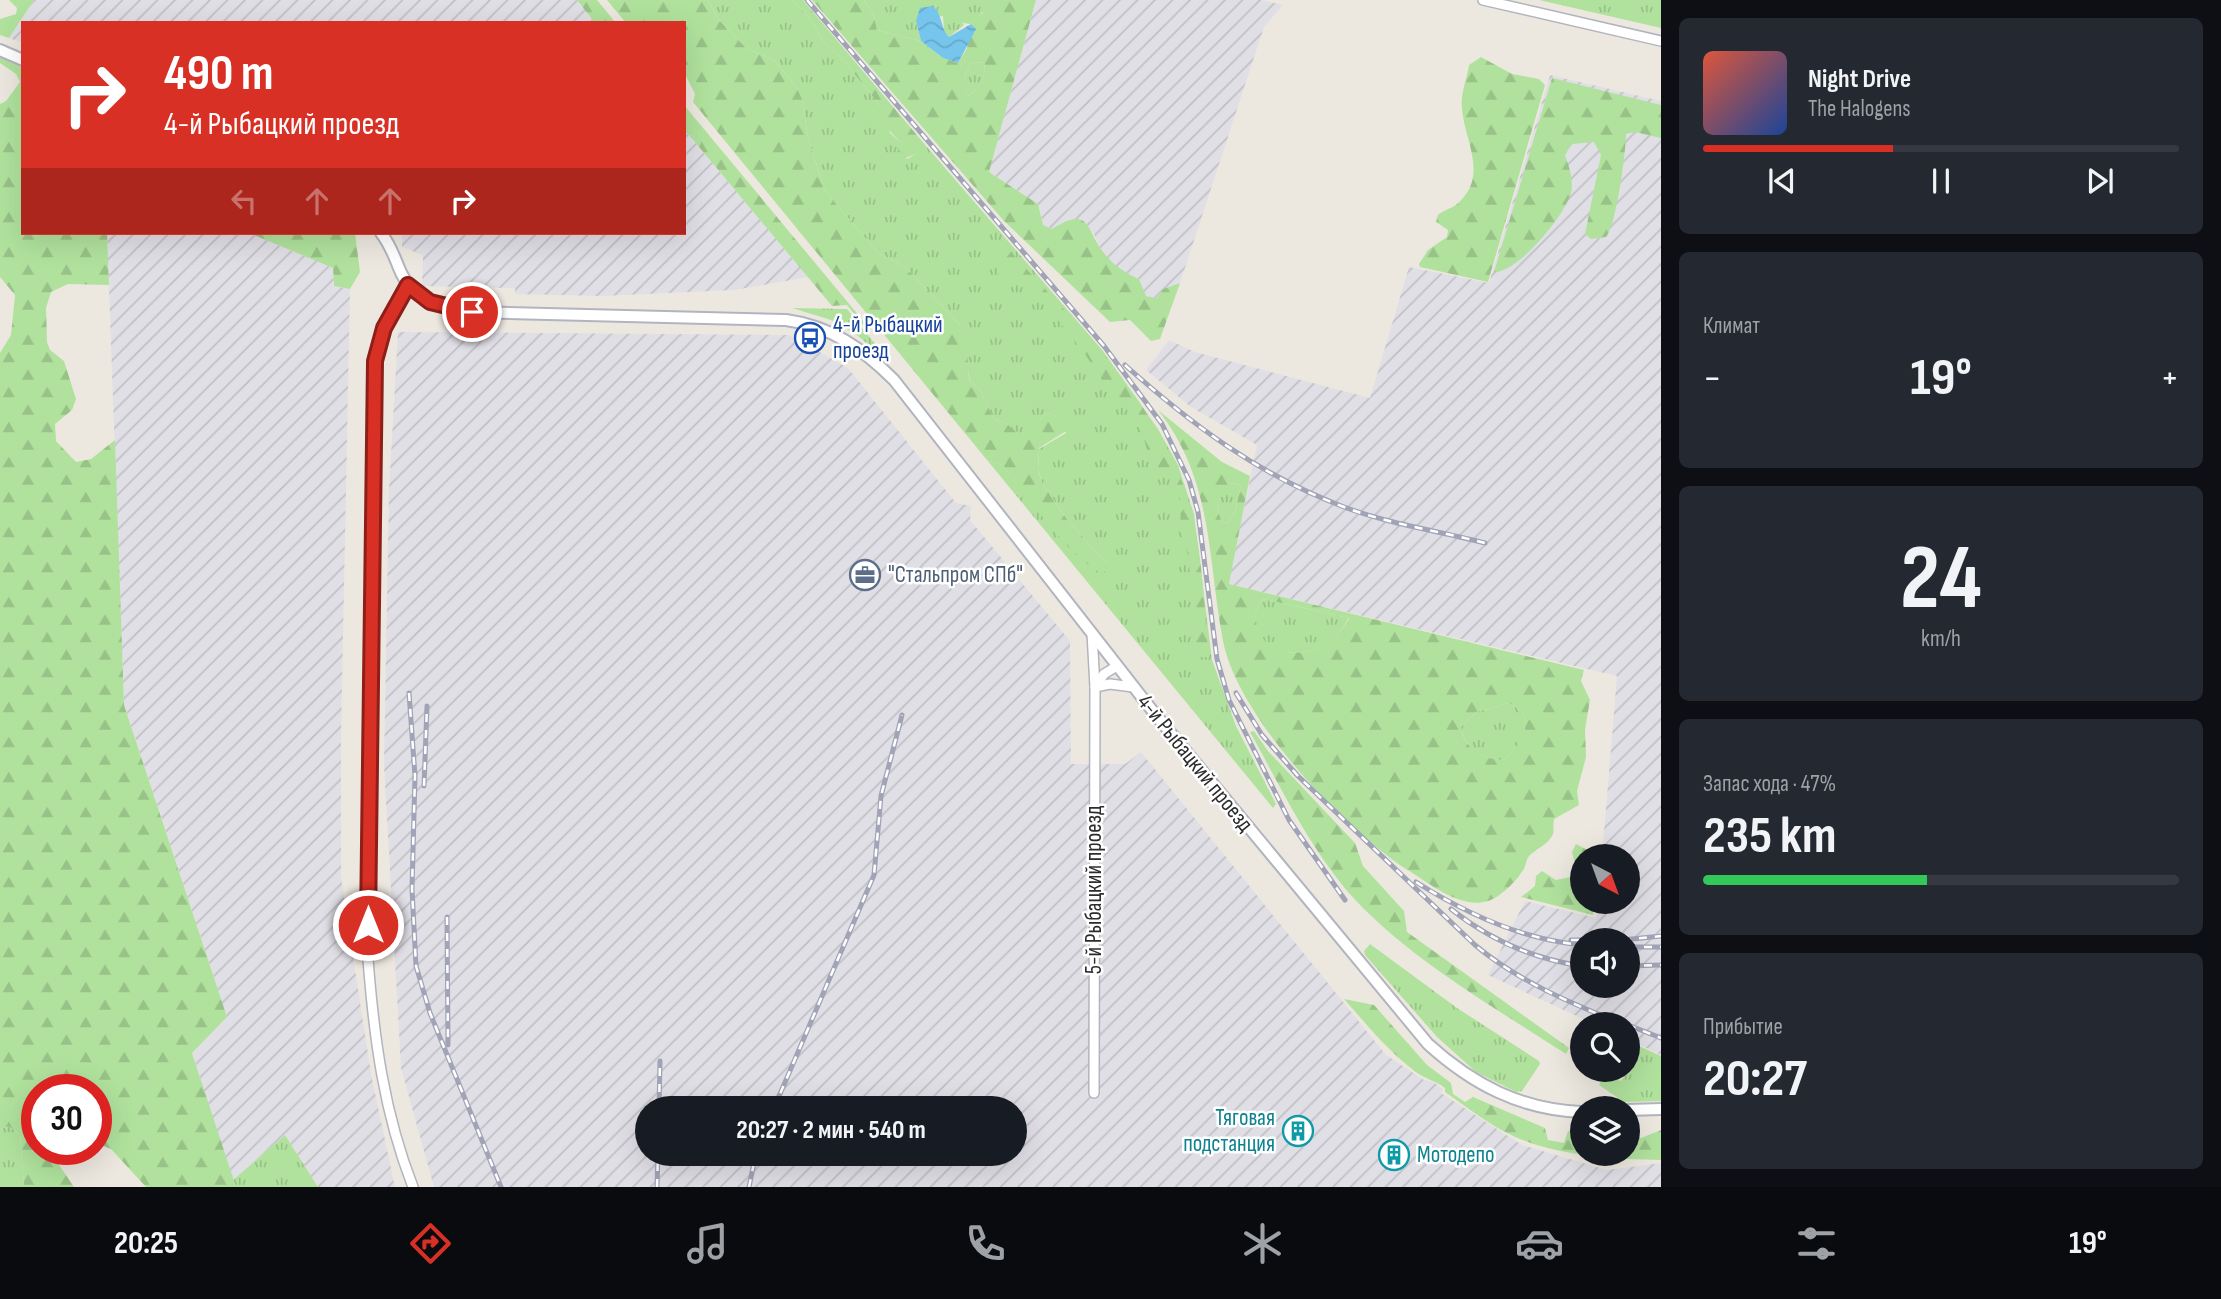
<!DOCTYPE html>
<html lang="ru">
<meta charset="utf-8">
<style>
body{margin:0;font-family:"Sofia Sans Condensed",sans-serif;background:#242831;color:#f1f3f6;height:100vh;display:flex;flex-direction:column;font-size:26px;white-space:nowrap}
*{box-sizing:border-box;margin:0}
p{font-size:23px;color:#9ea1a6}
.icon{flex:none;width:38px;height:38px;fill:none;stroke:currentColor;stroke-width:2;stroke-linecap:round;stroke-linejoin:round}
.map{position:relative;flex:1;overflow:hidden}
.details{display:flex;flex-direction:column;gap:18px;padding:18px;background:#0d0f14;width:560px}
.details>*{flex:none}
.banner{position:absolute;left:21px;top:21px;width:665px;height:214px;border-radius:0px;box-shadow:0 7px 28px #0002;background:#d93025;color:#fff;overflow:hidden}
.needle{width:46px;rotate:139deg}
.fabs{position:absolute;left:1570px;top:844px;display:grid;gap:14px}
.fabs a{display:grid;place-items:center;width:70px;height:70px;border-radius:50%;background:#171b24;box-shadow:0 7px 28px #0002;font-size:35px}
.speed{position:absolute;left:21px;top:1074px;display:flex;gap:14px;font-size:35px;font-weight:700;text-align:center}
.speed>*{display:grid;place-content:center;width:91px;height:91px;border-radius:50%;background:#171b24;box-shadow:0 7px 28px #0002;line-height:1}
.speed .limit{border:10px solid #d22;background:#fff;color:#111}
.pin{position:absolute;display:grid;place-items:center;width:60px;height:60px;color:#fff;margin:-30px;border:4px solid #fff;border-radius:50%;box-shadow:0 2px 7px #0007}
.me{position:absolute;width:77px;margin:-38px;rotate:0deg;stroke-linejoin:round;filter:drop-shadow(0 0 5px #0008)}
.turn{display:flex;align-items:center;gap:24px;height:147px;padding:0 28px;font-size:32px}
.turn .icon{width:91px;height:91px;stroke-width:2.5}
.turn b{display:block;font-size:49px;line-height:60px}
.lanes{display:flex;align-items:center;height:66px;padding:0 28px;background:#0003;justify-content:center;gap:35px;direction:ltr}
.lanes .off{opacity:.35}
.big{font-size:52px;font-weight:700;line-height:1.1}
.details .widget{flex:1;display:flex;flex-direction:column;justify-content:center;gap:10px;min-width:0;padding:0 24px;border-radius:10px;background:#242831}
.details .dial{align-items:center;gap:0}
.dial b{font-size:91px;line-height:1}
.song{display:flex;align-items:center;gap:21px}
.cover{width:84px;height:84px;border-radius:10px;background:linear-gradient(135deg,hsl(10 70% 55%),hsl(220 70% 35%))}
.played{height:7px;border-radius:4px;background:linear-gradient(90deg,#d93025 40%,#363941 40%)}
.keys{display:flex;justify-content:space-around;direction:ltr}
.heat{display:flex;justify-content:space-between;align-items:center;font-size:38px;direction:ltr}
.charge{height:10px;border-radius:5px;background:linear-gradient(90deg,#34c759 47%,#363941 0)}
.trip{position:absolute;left:635px;top:1096px;width:392px;height:70px;border-radius:35px;background:#171b24;box-shadow:0 7px 28px #0002;font-weight:700;line-height:70px;text-align:center}
.dock{display:flex;height:112px;justify-content:space-around;align-items:center;background:#090b0e;color:#9ea1a6}
.dock .icon{width:49px;height:49px}
.dock .active{color:#d93025}
.dock b{font-size:32px;color:#f1f3f6}
main{display:flex;flex:1;min-height:0}
.map>svg:first-child{display:block}
.industrial{fill:url(#industrial-furrows);fill-rule:evenodd}
.grass{fill:url(#grass-tufts)}
.forest{fill:url(#forest-firs);fill-rule:evenodd}
.water{fill:url(#water-waves)}
.lines{fill:none;stroke-linecap:round;stroke-linejoin:round}
.minor-casing{stroke:#b2b4bf;stroke-width:12}
.tertiary-casing{stroke:#b2b4bf;stroke-width:14}
.minor{stroke:#fff;stroke-width:9}
.tertiary{stroke:#fff;stroke-width:10}
.rail-casing{stroke:#a1a3b6;stroke-width:5}
.rail{stroke:#fff;stroke-width:2.5;stroke-dasharray:8;stroke-linecap:butt}
.route-casing{stroke:#8d1f18;stroke-width:18}
.route{stroke:#d93025;stroke-width:12}
.labels{text-anchor:middle;dominant-baseline:central;stroke-width:5;stroke-linejoin:round;paint-order:stroke}
.transit-label{font-size:23px;fill:#164399;stroke:#fff;text-anchor:start}
.service-label{font-size:23px;fill:#4e5e75;stroke:#fff;text-anchor:start}
.street-label{font-size:23px;fill:#2c2c2c;stroke:#fff}
.culture-label{font-size:23px;fill:#0d838f;stroke:#fff;text-anchor:end}
</style>
<main>
<div class="map">
<svg width="1661" height="1187" viewBox="0 0 1661 1187">
<defs>
<pattern id="industrial-furrows" width="10" height="10" patternUnits="userSpaceOnUse" patternTransform="scale(1.75)"><rect width="10" height="10" fill="#e1dfe6"/><path d="M-1 1l2-2M0 10L10 0M9 11l2-2" fill="none" stroke="#c1c0c5"/></pattern>
<pattern id="grass-tufts" width="24" height="20" patternUnits="userSpaceOnUse" patternTransform="scale(1.75)"><rect width="24" height="20" fill="#b0e29d"/><path d="M3 7l-1-3M5 7V3M7 7l1-3M15 17l-1-3M17 17v-4M19 17l1-3" fill="none" stroke="#98c287"/></pattern>
<pattern id="forest-firs" width="22" height="20" patternUnits="userSpaceOnUse" patternTransform="scale(1.75)"><rect width="22" height="20" fill="#b0e29d"/><path d="M5 1l3.5 6h-7zM16 11l3.5 6h-7z" fill="#98c287"/></pattern>
<pattern id="water-waves" width="16" height="10" patternUnits="userSpaceOnUse" patternTransform="scale(1.75)"><rect width="16" height="10" fill="#75c5ec"/><path d="M0 5q4-4 8 0t8 0" fill="none" stroke="#65a9cb"/></pattern>
</defs>
<rect width="100%" height="100%" fill="#ede8df"/>
<!-- industrial -->
<g class="industrial">
<polygon points="34,0 577,0 595,23 23,23 23,43 9,38"/>
<polygon points="1036,0 1261,0 1283,5 1264,27 1180,283 1163,289 1157,298 1145,296 1139,279 1117,269 1101,250 1093,232 1062,223 1052,229 1043,225 1038,204 989,172"/>
<path d="M1550,75L1661,101V1055L1628,1039V1024H1594L1488,975L1525,901L1596,918L1598,901H1628V856H1602L1617,676L1228,584L1257,445L1191,407L1146,370L1169,340L1195,352L1370,398L1409,267L1489,283ZM1582,940H1628V985H1582Z"/>
<polygon points="684,129 808,277 735,290 603,296 515,294 515,288 422,286 423,255 402,247 402,233 684,233"/>
<polygon points="107,233 249,233 333,268 334,286 350,289 341,740 341,878 371,1074 395,1187 318,1187 285,1135 233,1180 192,1053 227,1017 124,704"/>
<path d="M398,332L789,335L848,368L956,503L971,506L970,520L1070,641L1071,764H1125L1141,752L1386,1055L1424,1080L1433,1082L1443,1089L1441,1093L1522,1145L1607,1170L1661,1163V1187H434L401,1068L384,764L389,491ZM648,1108H1015V1153H648Z"/>
</g>
<!-- grass -->
<g class="grass">
<polygon points="9,0 34,0 9,38 0,35 0,19 16,14 17,8"/>
<polygon points="708,0 793,0 815,25 820,38 845,62 880,106 890,133 900,142 907,159 927,147 1103,351 1158,429 1178,465 1194,514 1212,660 1236,726 1276,804 1273,808 987,460 1002,465 1073,549 1094,569 1107,564 1066,518 1042,483 1038,469 1039,449 1066,433 1055,416 1048,413 1042,416 1032,434 1018,433 1007,424 994,419 979,388 970,382 961,326 905,267 878,253 825,191 808,138 802,99 797,88 774,60 746,48 718,19"/>
<polygon points="864,0 979,0 985,10 975,19 962,23 964,25 949,37 944,32 943,16 916,21 921,41 877,30 874,16"/>
<polygon points="1539,0 1661,0 1661,28"/>
<path d="M971,62L984,63C987,76 979,88 969,96L964,92V79Z"/>
<polygon points="792,308 847,309 888,360 854,333 831,320"/>
<polygon points="1230,483 1241,485 1235,512 1227,524 1221,520 1217,506 1224,486"/>
<path d="M1263,599L1349,618C1342,628 1335,641 1324,647C1310,653 1283,656 1270,647C1256,636 1249,612 1263,599Z"/>
<path d="M1509,703C1540,718 1522,744 1504,760C1482,760 1465,750 1461,727L1476,712Z"/>
<polygon points="1370,944 1457,1008 1539,1061 1540,1064 1522,1091 1516,1092 1476,1072 1437,1037 1365,955 1364,951"/>
<polygon points="1628,1041 1661,1056 1661,1101 1624,1102 1599,1085 1605,1074 1621,1081 1628,1072"/>
<polygon points="9,1126 20,1135 24,1187 0,1187 0,1129"/>
<polygon points="285,1135 318,1187 236,1187 233,1180"/>
</g>
<!-- forest -->
<g class="forest">
<polygon points="577,0 597,0 616,23 595,23"/>
<path d="M607,0H708L718,19L746,48L774,60L797,88L802,99L808,138L825,191L878,253L905,267L961,326C970,340 966,365 970,382L979,388L994,419L1007,424L1018,433H1032L1042,416L1048,413L1068,421L1071,428L1039,448L1038,470L1042,483L1066,518L1107,564L1106,571L1100,573C1060,548 1032,500 1002,465L987,460L693,102L695,94L684,72V23H626Z"/>
<polygon points="793,0 803,0 927,147 926,150 895,162 900,142 885,126 880,106 845,62 820,38 815,25"/>
<path d="M812,0H864L874,16L877,30L921,41L943,58L958,63L967,48L971,24L962,23L983,13L979,0H1036L989,172L1038,204L1043,225L1052,229C1091,204 1086,231 1104,253C1114,266 1124,272 1139,279L1146,296L1157,298L1163,289L1180,283L1160,339L1151,341L1130,320L1110,322L1004,221ZM971,62L984,63C987,76 979,88 969,96L964,92V79Z"/>
<polygon points="0,57 23,68 23,233 107,233 109,285 68,284 51,292 46,308 47,342 50,350 64,361 76,399 72,410 55,424 56,441 76,462 91,459 115,440 124,705 227,1017 192,1053 236,1187 146,1187 111,1149 96,1143 96,1090 37,1090 37,1150 49,1150 74,1187 24,1187 20,1135 9,1126 0,1129 0,353 11,335 15,295 0,277 0,104 6,101 20,82 16,74 0,63"/>
<path d="M1481,57L1512,74L1539,79L1545,85L1488,282L1420,267L1419,264L1428,250L1447,237L1448,230L1436,222L1438,215C1443,210 1451,209 1457,204C1490,176 1464,141 1462,108C1460,95 1467,79 1469,65Z"/>
<path d="M1552,78L1661,105V138L1635,132L1626,134C1626,151 1616,228 1606,237L1591,239L1585,234L1601,155L1594,142L1572,144L1565,155C1569,167 1574,180 1571,193C1565,215 1518,273 1494,272Z"/>
<polygon points="684,105 865,323 863,325 847,305 832,306 684,129"/>
<polygon points="249,233 355,233 360,272 350,289 334,286 333,268"/>
<path d="M1011,252C1080,328 1166,410 1192,513C1203,559 1204,610 1209,657H1199L1190,627L1193,602L1188,555L1181,534L1180,499L1171,479L1150,460L1140,425L1104,383L1085,354L1023,276L1015,270L1006,276L999,275L997,268Z"/>
<path d="M1158,410L1222,462L1250,476L1229,584L1584,670L1581,681L1590,700L1585,729L1586,757L1577,791L1579,805L1554,819C1553,824 1554,830 1553,834C1549,844 1536,849 1529,856C1526,860 1526,866 1523,870C1517,881 1499,898 1488,901C1460,910 1428,882 1406,869C1342,827 1238,717 1223,641C1207,558 1214,481 1158,410ZM1230,483L1241,485L1235,512L1227,524L1221,520L1217,506L1224,487ZM1263,599L1349,618V619C1342,628 1334,642 1323,647C1310,653 1288,655 1275,649C1258,641 1248,612 1263,599ZM1509,703C1540,717 1521,745 1504,760C1483,760 1464,749 1461,727L1476,712Z"/>
<path d="M1254,731L1268,751L1355,843L1363,866L1404,911L1407,932L1569,1048L1566,1054C1497,1009 1421,966 1362,907C1314,858 1283,791 1250,732Z"/>
<polygon points="1576,844 1593,853 1593,856 1582,856 1582,901 1594,901 1593,915 1521,897 1535,886 1536,876 1542,871 1556,880 1570,877 1576,868 1572,852"/>
<path d="M1344,999L1374,1005L1427,1065L1451,1083L1453,1094L1465,1102L1473,1097L1545,1128L1548,1140L1564,1143L1568,1131L1582,1133V1153H1628V1137L1641,1138L1661,1130V1160C1609,1159 1550,1156 1503,1131C1483,1120 1464,1105 1445,1092V1088C1436,1081 1425,1079 1416,1072C1388,1051 1367,1025 1344,999Z"/>
</g>
<!-- water -->
<path class="water" d="M933,6C944,18 940,28 949,37L971,24L976,29L958,63L943,58L921,41L916,21L920,8Z"/>
<g class="lines">
<!-- minor casing -->
<g class="minor-casing">
<g id="minor">
<polyline points="1483,0 1661,41"/>
<path d="M408,285L384,328L375,361L372,462L368,959C374,1038 384,1113 413,1187"/>
<polyline points="1092,633 1095,687 1110,684 1133,687"/>
<polyline points="1094,1093 1095,687 1104,674 1117,666"/>
</g>
</g>
<!-- tertiary casing -->
<g class="tertiary-casing">
<g id="tertiary">
<polyline points="0,50 23,60"/>
<path d="M381,233C390,244 394,256 399,268C412,301 441,308 472,312L786,320C831,326 863,349 894,380L1155,714L1428,1044C1472,1084 1521,1110 1582,1112"/>
<polyline points="1628,1110 1661,1109"/>
</g>
</g>
<!-- minor -->
<use href="#minor" class="minor"/>
<!-- tertiary -->
<use href="#tertiary" class="tertiary"/>
<!-- rail casing -->
<g class="rail-casing">
<g id="rail">
<polyline points="807,0 1104,346 1162,424 1189,480 1198,512 1217,659 1229,700 1289,820 1345,900"/>
<path d="M1125,365C1192,425 1259,475 1344,507C1389,524 1439,531 1485,543"/>
<polyline points="409,693 415,776 412,889 416,966 430,1013 501,1187"/>
<path d="M1236,693L1262,735L1298,776L1475,945C1518,981 1570,1003 1623,1024"/>
<polyline points="424,786 427,706"/>
<path d="M1416,882C1465,913 1524,940 1582,945"/>
<path d="M1451,909C1490,940 1533,959 1582,966"/>
<polyline points="447,917 448,1045"/>
<polyline points="1571,940 1598,940"/>
<polyline points="1623,940 1661,936"/>
<polyline points="1628,947 1661,947"/>
<polyline points="1628,966 1661,965"/>
<polyline points="1628,1025 1661,1038"/>
<polyline points="659,1108 660,1061"/>
<polyline points="774,1108 874,875 881,796 902,715"/>
<polyline points="657,1187 658,1153"/>
<polyline points="749,1187 756,1153"/>
</g>
</g>
<!-- rail -->
<use href="#rail" class="rail"/>
</g>
<g class="lines">
<!-- route casing -->
<g class="route-casing">
<polyline id="route" points="368,925 375,361 384,328 408,285 430,302 472,312"/>
</g>
<!-- route -->
<use href="#route" class="route"/>
</g>
<!-- icons -->
<defs>
<g id="bus-ring" transform="scale(1.575)"><circle r="9.5" fill="#fff" stroke="#1a4fb4" stroke-width="1.5"/><path d="M-5-6H5V4H4V6H2V4H-2V6H-4V4H-5ZM-3.5-4V0h7V-4ZM-3.5 1.2v1.5H-2V1.2ZM2 1.2v1.5H3.5V1.2Z" fill="#1a4fb4"/></g>
<g id="office-ring" transform="scale(1.575)"><circle r="9.5" fill="#fff" stroke="#5c6f8a" stroke-width="1.5"/><path d="M-6-3h4V-5.5h4V-3h4V5H-6ZM-1-4.5V-3h2v-1.5ZM-6 0V1H6V0Z" fill="#5c6f8a"/></g>
<g id="building-ring" transform="scale(1.575)"><circle r="9.5" fill="#fff" stroke="#0f9aa8" stroke-width="1.5"/><path d="M-4-6H4V6H1V3H-1V6H-4ZM-2.5-4.3h1.7v1.8h-1.7ZM.8-4.3h1.7v1.8H.8ZM-2.5-1h1.7V.8h-1.7ZM.8-1h1.7V.8H.8Z" fill="#0f9aa8"/></g>
</defs>
<g fill-rule="evenodd">
<use href="#bus-ring" x="810" y="338"/>
<use href="#office-ring" x="865" y="575"/>
<use href="#building-ring" x="1298" y="1131"/>
<use href="#building-ring" x="1394" y="1155"/>
</g>
<g class="labels">
<!-- transit labels -->
<g class="transit-label">
<text x="833" y="325">4-й Рыбацкий<tspan x="833" dy="26">проезд</tspan></text>
</g>
<!-- service labels -->
<g class="service-label">
<text x="888" y="575">"Стальпром СПб"</text>
</g>
<!-- street labels -->
<g class="street-label">
<text transform="translate(1195 763) rotate(51)">4-й Рыбацкий проезд</text>
<text transform="translate(1094 890) rotate(-90)">5-й Рыбацкий проезд</text>
</g>
<!-- culture labels -->
<g class="culture-label">
<text x="1275" y="1118">Тяговая<tspan x="1275" dy="26">подстанция</tspan></text>
<text x="1417" y="1155" text-anchor="start">Мотодепо</text>
</g>
</g>
</svg>
<div class="fabs">
<a><svg class="needle" viewBox="-14 -14 28 28"><path d="M0-13l5 13h-10z" fill="#e53935"/><path d="M0 13l5-13h-10z" fill="#9ea1a6"/></svg></a>
<a><svg class="icon" aria-label="sound" viewBox="0 0 24 24"><path d="M4 9h4l5-4v14l-5-4H4zM17 9q2 3 0 6"/></svg></a>
<a><svg class="icon" aria-label="search" viewBox="0 0 24 24"><circle cx="10" cy="10" r="6"/><path d="M15 15l6 6"/></svg></a>
<a><svg class="icon" aria-label="layers" viewBox="0 0 24 24"><path d="M12 4l9 5-9 5-9-5zM3 14l9 5 9-5"/></svg></a>
</div>
<div class="speed"><div class="limit">30</div></div>
<div class="pin" style="left:472px;top:312px;background:#d93025"><svg class="icon" aria-label="arrive" viewBox="0 0 24 24"><path d="M6 21V4h12l-3 4 3 4H6"/></svg></div>
<svg class="me" style="left:368px;top:925px" viewBox="-20 -20 40 40"><circle r="17" fill="#d93025" stroke="#fff" stroke-width="3"/><path d="M0-11L8 9 0 5-8 9z" fill="#fff"/></svg>
<div class="trip">20:27 · 2 мин · 540 m</div>
<div class="banner">
<div class="turn"><svg class="icon" aria-label="right" viewBox="0 0 24 24"><path d="M7 20v-9h11M14 6l5 5-5 5"/></svg><div><b>490 m</b>4-й Рыбацкий проезд</div></div>
<div class="lanes"><svg class="icon off" aria-label="left" viewBox="0 0 24 24"><path d="M17 20v-9H6M10 6l-5 5 5 5"/></svg><svg class="icon off" aria-label="ahead" viewBox="0 0 24 24"><path d="M12 20V5M6 11l6-6 6 6"/></svg><svg class="icon off" aria-label="ahead" viewBox="0 0 24 24"><path d="M12 20V5M6 11l6-6 6 6"/></svg><svg class="icon" aria-label="right" viewBox="0 0 24 24"><path d="M7 20v-9h11M14 6l5 5-5 5"/></svg></div>
</div>
</div>
<section class="details">
<div class="widget">
<div class="song"><i class="cover"></i><div><b>Night Drive</b><p>The Halogens</p></div></div>
<div class="played"></div>
<div class="keys"><svg class="icon" aria-label="previous" viewBox="0 0 24 24"><path d="M18 5L8 12l10 7zM5 5v14"/></svg><svg class="icon" aria-label="pause" viewBox="0 0 24 24"><path d="M8 5v14M16 5v14"/></svg><svg class="icon" aria-label="next" viewBox="0 0 24 24"><path d="M6 5l10 7-10 7zM19 5v14"/></svg></div>
</div>
<div class="widget"><p>Климат</p>
<div class="heat"><a>−</a><b class="big">19°</b><a>+</a></div>
</div>
<div class="widget dial"><b>24</b><p>km/h</p></div>
<div class="widget"><p>Запас хода · 47%</p><b class="big">235 km</b><div class="charge"></div></div>
<div class="widget"><p>Прибытие</p><b class="big">20:27</b></div>
</section>
</main>
<nav class="dock">
<b>20:25</b>
<svg class="icon active" aria-label="directions" viewBox="0 0 24 24"><path d="M12 3l9 9-9 9-9-9zM9 14v-3h6M13 9l2 2-2 2"/></svg>
<svg class="icon" aria-label="music" viewBox="0 0 24 24"><path d="M9 18V5l10-2v13"/><circle cx="6" cy="18" r="3"/><circle cx="16" cy="16" r="3"/></svg>
<svg class="icon" aria-label="phone" viewBox="0 0 24 24"><path d="M5 4h4l2 5-3 2q2 4 5 5l2-3 5 2v4C11 20 4 13 5 4z"/></svg>
<svg class="icon" aria-label="climate" viewBox="0 0 24 24"><path d="M12 3v18M4 7l16 10M4 17L20 7"/></svg>
<svg class="icon" aria-label="car" viewBox="0 0 24 24"><path d="M5 17H2v-5l4-1 3-4h7l3 4 3 1v5h-3M9 17h6M6 11h13"/><circle cx="7" cy="17" r="2"/><circle cx="17" cy="17" r="2"/></svg>
<svg class="icon" aria-label="filters" viewBox="0 0 24 24"><path d="M4 7h16M4 17h16"/><circle cx="9" cy="7" r="2"/><circle cx="15" cy="17" r="2"/></svg>
<b>19°</b>
</nav>
